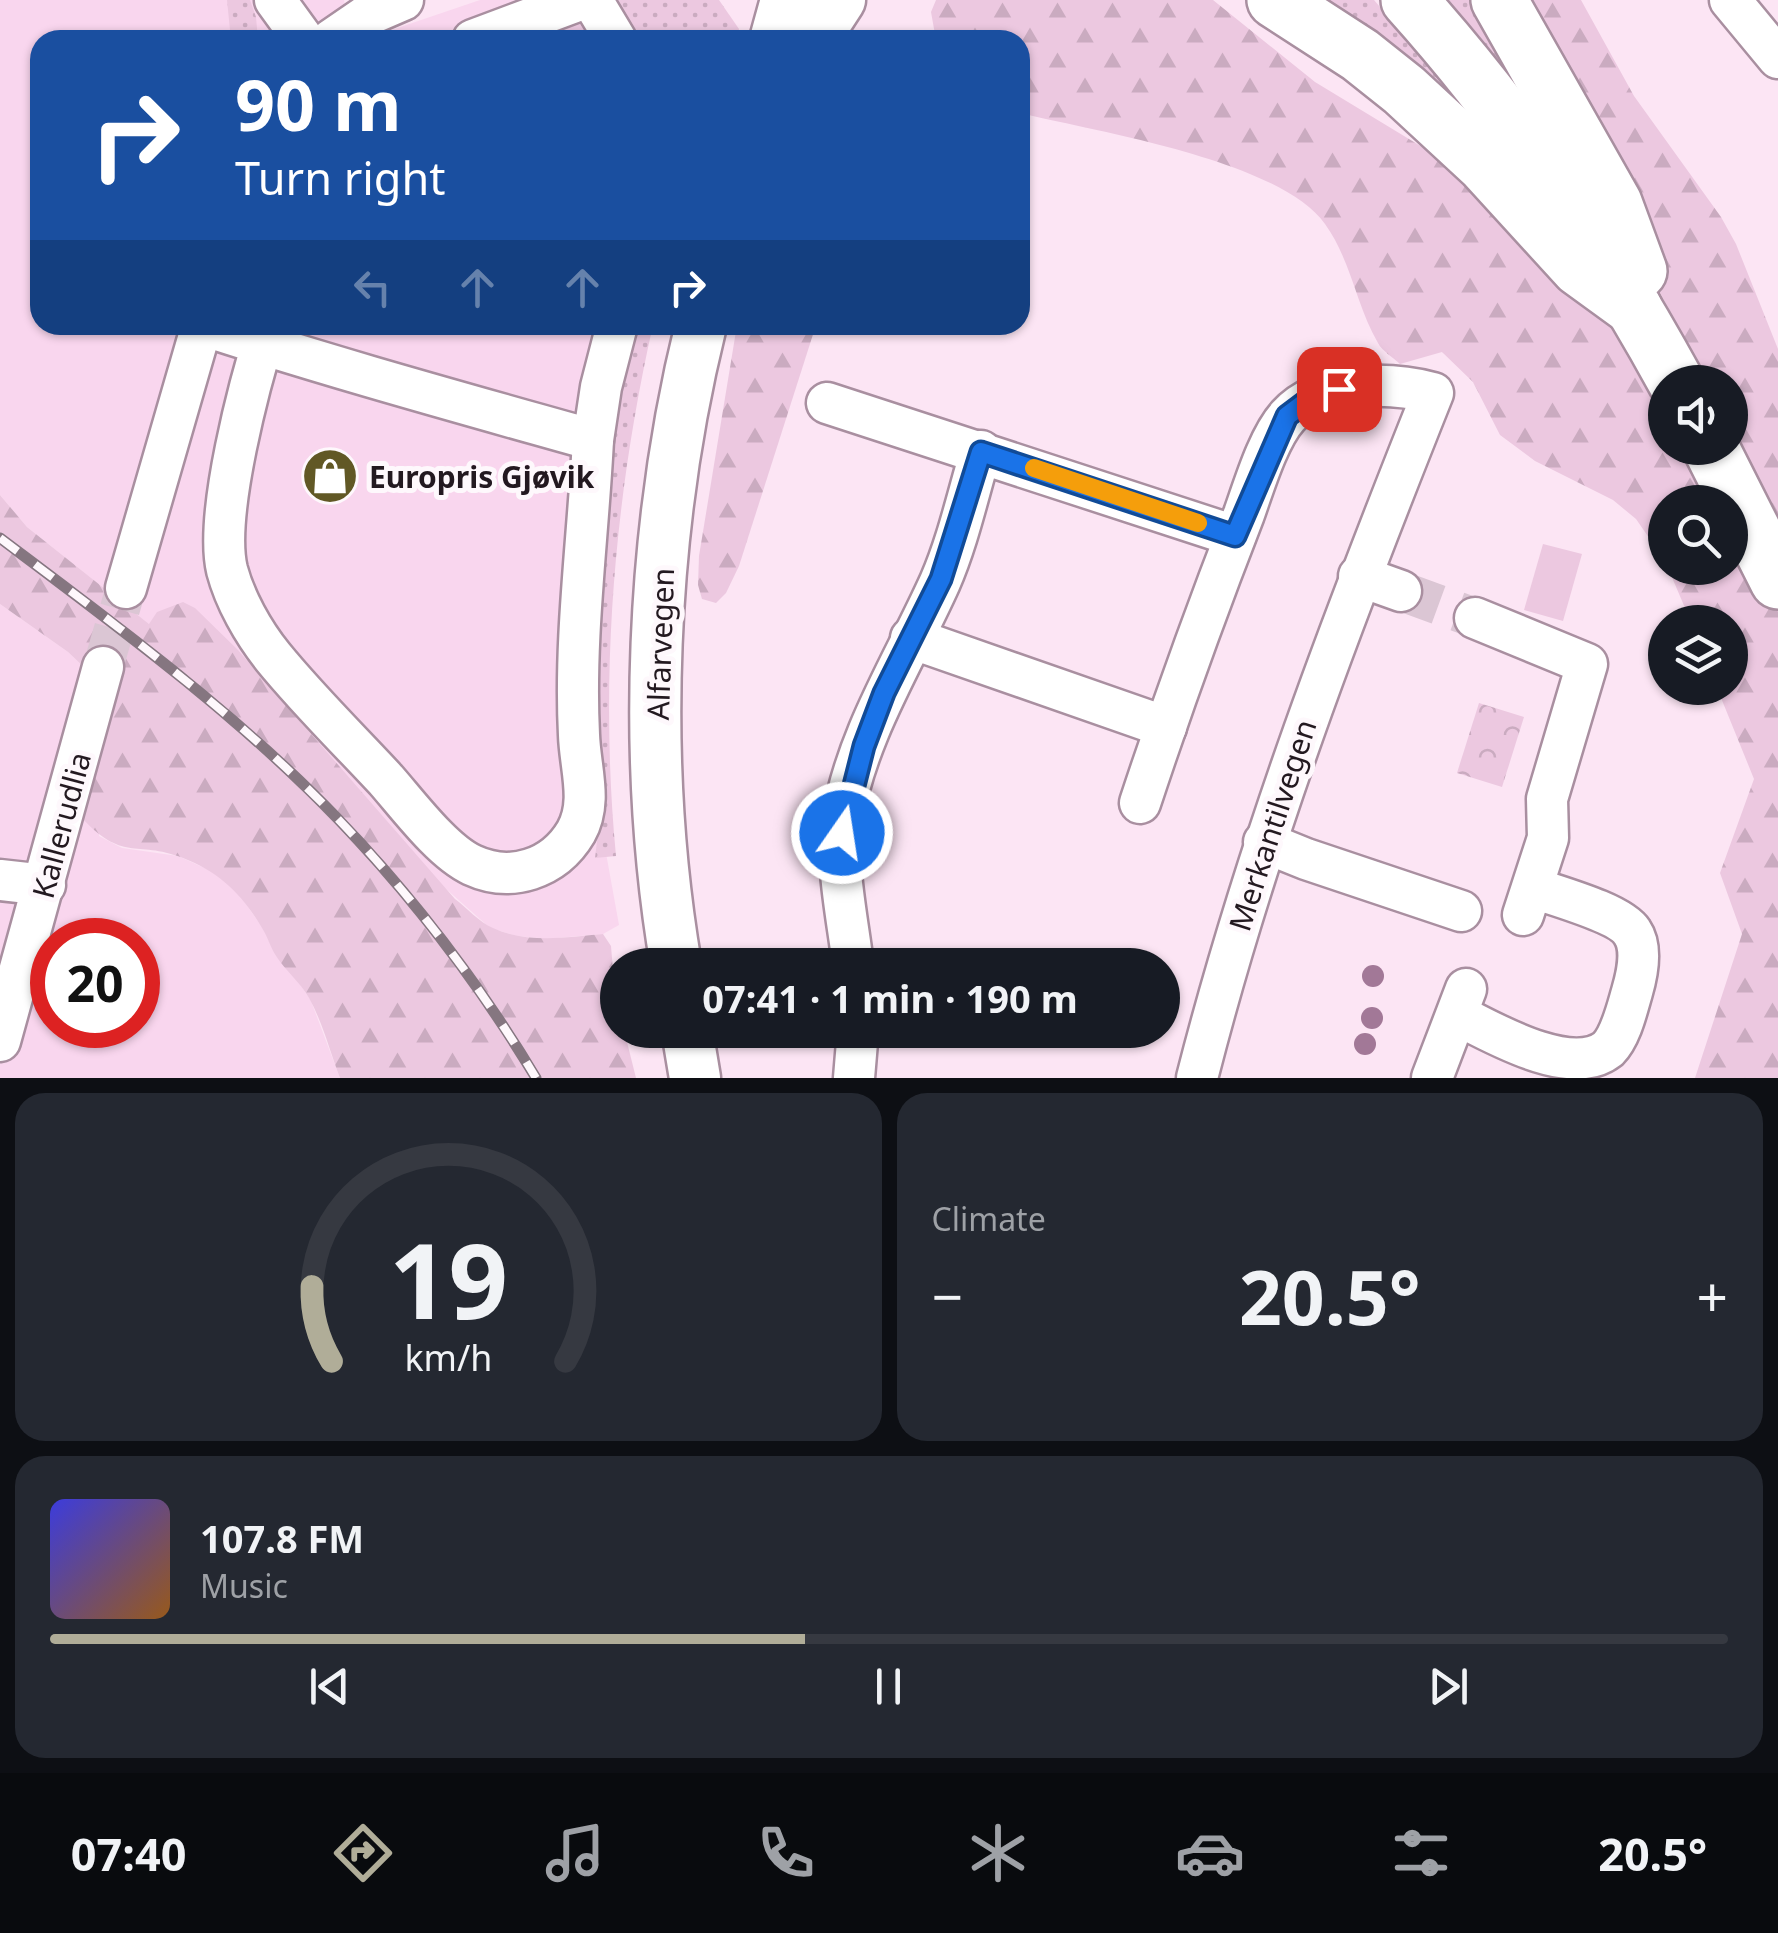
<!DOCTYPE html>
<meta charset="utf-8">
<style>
body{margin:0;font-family:"Noto Sans",sans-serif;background:#242831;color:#f1f3f6;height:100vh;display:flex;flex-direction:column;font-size:38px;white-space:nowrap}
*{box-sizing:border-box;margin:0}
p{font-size:32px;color:#9ea1a6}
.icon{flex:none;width:55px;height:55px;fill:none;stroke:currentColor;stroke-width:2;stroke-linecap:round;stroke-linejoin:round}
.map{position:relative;height:1078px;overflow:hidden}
.sheet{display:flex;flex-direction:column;gap:15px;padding:15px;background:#0d0f14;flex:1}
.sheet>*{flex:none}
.top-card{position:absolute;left:30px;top:30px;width:1000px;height:305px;border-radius:30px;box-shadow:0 2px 8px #0004;background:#1a4fa0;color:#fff;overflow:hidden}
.buttons{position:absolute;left:1648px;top:365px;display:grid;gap:20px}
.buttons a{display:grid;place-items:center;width:100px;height:100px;border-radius:50%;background:#171b24;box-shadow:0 2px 8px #0004;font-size:50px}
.speed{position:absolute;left:30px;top:918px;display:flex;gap:20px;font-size:50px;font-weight:700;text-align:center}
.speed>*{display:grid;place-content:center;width:130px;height:130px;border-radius:50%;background:#171b24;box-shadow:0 2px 8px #0004;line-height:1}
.speed .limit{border:15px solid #d22;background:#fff;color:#111}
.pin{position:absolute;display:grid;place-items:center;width:85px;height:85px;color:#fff;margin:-42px;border-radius:20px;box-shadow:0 5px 15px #0006}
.me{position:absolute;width:110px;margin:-55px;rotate:13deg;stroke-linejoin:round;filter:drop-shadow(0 0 8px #0008)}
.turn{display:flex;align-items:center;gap:35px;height:210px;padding:0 40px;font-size:45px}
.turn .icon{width:130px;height:130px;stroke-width:2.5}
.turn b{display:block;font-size:70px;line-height:85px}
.lanes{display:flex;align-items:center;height:95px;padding:0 40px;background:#0003;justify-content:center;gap:50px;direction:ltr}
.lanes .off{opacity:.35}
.big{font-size:75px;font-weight:700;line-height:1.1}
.sheet .tile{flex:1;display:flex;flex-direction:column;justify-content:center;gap:15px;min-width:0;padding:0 35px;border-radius:30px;background:#242831}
.sheet .dial{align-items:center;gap:0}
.dial svg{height:260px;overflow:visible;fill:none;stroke:#363941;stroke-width:7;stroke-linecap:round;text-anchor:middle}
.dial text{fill:#f1f3f6;stroke:none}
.song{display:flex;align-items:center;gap:30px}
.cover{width:120px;height:120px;border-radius:15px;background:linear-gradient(135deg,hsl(240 70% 55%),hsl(30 70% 35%))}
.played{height:10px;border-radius:5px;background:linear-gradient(90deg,#b0ad98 45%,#363941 45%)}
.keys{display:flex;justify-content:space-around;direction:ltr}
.heat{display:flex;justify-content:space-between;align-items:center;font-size:55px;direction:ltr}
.sheet .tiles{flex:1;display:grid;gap:15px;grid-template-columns:1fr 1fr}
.tile:last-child{grid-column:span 2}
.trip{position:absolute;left:600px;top:948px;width:580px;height:100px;border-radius:50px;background:#171b24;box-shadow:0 2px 8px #0004;font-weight:700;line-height:100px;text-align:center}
.tabs{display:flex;height:160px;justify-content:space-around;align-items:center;background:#090b0e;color:#9ea1a6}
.tabs .icon{width:70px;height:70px}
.tabs .current{color:#b0ad98}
.tabs b{font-size:45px;color:#f1f3f6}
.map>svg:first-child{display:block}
.built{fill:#f9d6ee;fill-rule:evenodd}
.grass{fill:url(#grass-dots)}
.forest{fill:url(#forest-firs);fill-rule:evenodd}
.park{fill:url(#park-crowns)}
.garden{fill:#ecc8e0}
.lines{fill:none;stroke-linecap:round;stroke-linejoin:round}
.minor-tunnel{stroke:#dbc6d4;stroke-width:40;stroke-dasharray:40 20;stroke-linecap:butt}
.minor-casing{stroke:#a98fa0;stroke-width:45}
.major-casing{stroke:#a98fa0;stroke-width:55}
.highway-casing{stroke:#a98fa0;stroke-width:60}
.minor{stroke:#fff;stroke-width:40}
.major{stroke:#fff;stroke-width:50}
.highway{stroke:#fff;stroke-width:55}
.rail-casing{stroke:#857680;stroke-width:11}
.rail{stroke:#fef8fc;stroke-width:8;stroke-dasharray:22;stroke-linecap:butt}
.tree{fill:#a27897}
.route-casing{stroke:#114b97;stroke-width:25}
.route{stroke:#1a73e8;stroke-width:18}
.slow{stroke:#f59e0b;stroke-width:18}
.labels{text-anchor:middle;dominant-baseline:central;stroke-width:10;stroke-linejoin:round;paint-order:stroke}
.poi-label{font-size:30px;font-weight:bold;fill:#231920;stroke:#fef8fc;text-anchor:start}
.street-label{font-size:30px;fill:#231920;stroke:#fef8fc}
</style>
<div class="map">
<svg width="1778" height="1078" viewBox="0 0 1778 1078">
<defs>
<pattern id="grass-dots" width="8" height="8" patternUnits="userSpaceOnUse" patternTransform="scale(2.5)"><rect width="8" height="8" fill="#ecc8e0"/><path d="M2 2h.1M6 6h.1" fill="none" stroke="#caabc0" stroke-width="1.8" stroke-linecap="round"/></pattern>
<pattern id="forest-firs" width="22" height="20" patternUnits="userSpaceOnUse" patternTransform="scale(2.5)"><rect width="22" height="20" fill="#ecc8e0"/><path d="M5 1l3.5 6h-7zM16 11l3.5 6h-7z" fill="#caabc0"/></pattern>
<pattern id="park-crowns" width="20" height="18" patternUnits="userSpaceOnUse" patternTransform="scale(2.5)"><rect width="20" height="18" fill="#ecc8e0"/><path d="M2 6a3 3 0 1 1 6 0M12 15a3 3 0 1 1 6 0" fill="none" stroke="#caabc0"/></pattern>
</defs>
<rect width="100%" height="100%" fill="#fce5f4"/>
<!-- built -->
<g class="built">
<polygon points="0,0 344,0 345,6 368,38 480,0 569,0 595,40 40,40 40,325 647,325 614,452 604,842 619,925 603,934 546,939 517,936 490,928 150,625 27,527 0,495"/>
<path d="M0,604L68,652L106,688L99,836L122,848L178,856L218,874L239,894L264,930L276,956L295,977L311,1001L340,1078H0ZM52,940H138V1025H52Z"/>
</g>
<!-- grass -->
<g class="grass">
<polygon points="227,0 250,0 256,17 258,40 231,40"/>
<polygon points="611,0 719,0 739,29 736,40 637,40 620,21"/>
<polygon points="1311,0 1374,0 1501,149"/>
<polygon points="1445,0 1473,0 1572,161"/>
<polygon points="574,13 594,40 538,40 535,31"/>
<path d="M635,325H653C614,498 599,679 616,856L595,858L602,799L590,654L610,444Z"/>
</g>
<!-- forest -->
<g class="forest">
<path d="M936,0H1213L1315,82L1465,173L1534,228L1527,0H1581L1634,96L1721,217L1736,244L1778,349V1078H1695L1742,934L1720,873L1754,779L1717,688H1730V622H1691L1668,568H1730V502H1665V561L1636,519L1613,500L1535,461L1500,435L1473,382L1442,352L1400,364C1393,357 1382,351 1378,343C1356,305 1351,260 1325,224C1279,160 1098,132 1020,113V40H936L931,12ZM1665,382H1730V448H1665Z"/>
<polygon points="737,325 816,325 739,566 726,593 716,603 702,599 698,585 699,556"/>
<path d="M0,495L27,527L149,624L157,612L183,602L195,608L238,650L455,899C467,908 479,922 493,928C528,944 567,937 603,934L611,946L618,1030H624L636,1078H340C330,1052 323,1023 309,998C300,982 286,971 276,956C270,947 268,937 262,928C242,894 219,872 183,858C134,839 124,864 79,815L106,688L68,652L0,604Z"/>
</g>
<!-- park -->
<polygon class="park" points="1479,703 1524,717 1502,787 1457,773"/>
<!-- garden -->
<polygon class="garden" points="1543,544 1582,554 1563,621 1524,610"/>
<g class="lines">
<!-- minor-tunnel -->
<g class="minor-tunnel">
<polyline points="1401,591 1475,618"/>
<polyline points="103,667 126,588"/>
</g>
<!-- minor casing -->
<g class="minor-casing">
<g id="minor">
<polyline points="275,0 304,40"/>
<polyline points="592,0 616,40"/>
<polyline points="1730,0 1778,58"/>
<polyline points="331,40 366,16 403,0"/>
<polyline points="473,40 580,0"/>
<path d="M202,325C331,367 462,403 593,440C588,539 574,637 579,735C580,768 593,802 576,832C554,869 511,883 472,865C442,851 408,805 386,780C348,739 308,700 273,657C253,632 235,600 227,570C214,515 250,381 268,325"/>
<polyline points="827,403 1235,536"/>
<polyline points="593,440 601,387 617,325"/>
<polyline points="1359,576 1401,591"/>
<polyline points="126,588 202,325"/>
<polyline points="1475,618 1587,664 1547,799 1548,838 1523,915"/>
<polyline points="911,638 1166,727"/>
<path d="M1140,803C1172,706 1207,609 1244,514C1254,486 1268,438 1288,416C1320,380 1391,382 1433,393C1343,618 1257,843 1197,1078"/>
<polyline points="1264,842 1306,859 1461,911"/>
<polyline points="0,880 45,885"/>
<path d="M853,965C848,921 835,864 842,821C856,735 905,660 940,582C958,541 968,494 981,451"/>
<path d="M1458,1015C1493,1033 1571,1078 1608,1049C1621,1036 1627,1009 1632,992C1637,975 1643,948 1632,932C1620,913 1556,896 1534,888"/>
<polyline points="0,1041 103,667"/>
<polyline points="854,1078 858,1030"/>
<polyline points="1432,1078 1466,989"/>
</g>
</g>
<!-- major casing -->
<g class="major-casing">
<g id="major">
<polyline points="775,40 786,0"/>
<polyline points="814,40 840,0"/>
<path d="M676,965C641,760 651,526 701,325"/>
<polyline points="687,1030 695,1078"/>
</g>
</g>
<!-- highway casing -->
<g class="highway-casing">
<g id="highway">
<polyline points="1275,0 1360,55 1404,90 1484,164 1579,268 1634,308"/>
<path d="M1409,0C1514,117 1601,245 1676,382"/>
<polyline points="1499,0 1614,203 1639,271"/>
<polyline points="1711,448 1778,581"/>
</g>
</g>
<!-- minor -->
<use href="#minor" class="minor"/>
<!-- major -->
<use href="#major" class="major"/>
<!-- highway -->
<use href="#highway" class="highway"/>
<!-- rail casing -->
<g class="rail-casing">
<path id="rail" d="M0,538C117,626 237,714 338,819C414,898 480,985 536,1078"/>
</g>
<!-- rail -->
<use href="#rail" class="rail"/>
</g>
<!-- trees -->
<g class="tree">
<circle cx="1373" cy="976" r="11"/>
<circle cx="1372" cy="1018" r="11"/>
<circle cx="1365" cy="1044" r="11"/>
</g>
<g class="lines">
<!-- route casing -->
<g class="route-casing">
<polyline id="route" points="842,833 864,746 884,693 941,579 981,452 1235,536 1287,416 1311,398 1339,389"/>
</g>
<!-- route -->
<use href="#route" class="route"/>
<!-- slow -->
<polyline class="slow" points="1034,468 1198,523"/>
</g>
<!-- icons -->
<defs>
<g id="shop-disc" transform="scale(2.875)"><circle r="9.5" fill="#615825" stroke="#fef8fc"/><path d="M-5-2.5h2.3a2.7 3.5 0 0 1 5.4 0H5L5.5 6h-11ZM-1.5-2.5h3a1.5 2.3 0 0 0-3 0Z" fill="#fff"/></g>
</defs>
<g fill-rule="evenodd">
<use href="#shop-disc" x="330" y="476"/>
</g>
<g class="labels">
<!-- poi labels -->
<g class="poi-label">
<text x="369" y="476">Europris Gjøvik</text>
</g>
<!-- street labels -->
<g class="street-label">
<text transform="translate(660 644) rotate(-88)">Alfarvegen</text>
<text transform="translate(61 825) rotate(-75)">Kallerudlia</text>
<text transform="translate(1272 825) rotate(-72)">Merkantilvegen</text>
</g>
</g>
</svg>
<div class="buttons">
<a><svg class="icon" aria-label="sound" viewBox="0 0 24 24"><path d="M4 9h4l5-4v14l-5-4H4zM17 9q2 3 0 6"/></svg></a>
<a><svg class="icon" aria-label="search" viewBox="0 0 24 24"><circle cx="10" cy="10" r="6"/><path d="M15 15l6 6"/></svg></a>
<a><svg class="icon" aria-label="layers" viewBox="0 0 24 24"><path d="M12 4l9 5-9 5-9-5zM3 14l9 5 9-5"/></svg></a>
</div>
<div class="speed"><div class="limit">20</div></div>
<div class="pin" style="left:1339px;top:389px;background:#d93025"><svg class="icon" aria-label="arrive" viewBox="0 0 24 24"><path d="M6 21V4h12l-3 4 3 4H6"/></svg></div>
<svg class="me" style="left:842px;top:833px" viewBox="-20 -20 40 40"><circle r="17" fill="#1a73e8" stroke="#fff" stroke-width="3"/><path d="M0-11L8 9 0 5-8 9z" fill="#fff"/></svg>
<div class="trip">07:41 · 1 min · 190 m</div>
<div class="top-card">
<div class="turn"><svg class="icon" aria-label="right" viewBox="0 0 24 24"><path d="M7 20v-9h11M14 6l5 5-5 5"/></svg><div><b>90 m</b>Turn right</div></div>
<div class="lanes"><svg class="icon off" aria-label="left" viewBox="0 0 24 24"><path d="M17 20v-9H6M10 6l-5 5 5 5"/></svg><svg class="icon off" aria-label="ahead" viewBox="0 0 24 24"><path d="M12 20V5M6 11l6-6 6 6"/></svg><svg class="icon off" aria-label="ahead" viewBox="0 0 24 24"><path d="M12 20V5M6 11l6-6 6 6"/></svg><svg class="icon" aria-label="right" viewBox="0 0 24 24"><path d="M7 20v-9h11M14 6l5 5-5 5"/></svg></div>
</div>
</div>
<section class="sheet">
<div class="tiles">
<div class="tile dial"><svg viewBox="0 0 100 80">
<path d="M14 69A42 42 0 1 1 86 69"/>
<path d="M14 69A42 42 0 0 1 8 46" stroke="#b0ad98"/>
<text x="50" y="56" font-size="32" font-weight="700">19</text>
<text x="50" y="72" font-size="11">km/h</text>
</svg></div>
<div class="tile"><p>Climate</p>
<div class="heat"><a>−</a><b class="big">20.5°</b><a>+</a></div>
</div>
<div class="tile">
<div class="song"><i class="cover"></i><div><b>107.8 FM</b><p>Music</p></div></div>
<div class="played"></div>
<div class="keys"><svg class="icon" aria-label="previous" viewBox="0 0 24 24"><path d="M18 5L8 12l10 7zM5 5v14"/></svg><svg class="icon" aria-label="pause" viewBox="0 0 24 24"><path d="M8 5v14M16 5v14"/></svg><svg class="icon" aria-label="next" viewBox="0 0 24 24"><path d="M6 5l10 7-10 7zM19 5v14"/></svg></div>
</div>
</div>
</section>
<nav class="tabs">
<b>07:40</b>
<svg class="icon current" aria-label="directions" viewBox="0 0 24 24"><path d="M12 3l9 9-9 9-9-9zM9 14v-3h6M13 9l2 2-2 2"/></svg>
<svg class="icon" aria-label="music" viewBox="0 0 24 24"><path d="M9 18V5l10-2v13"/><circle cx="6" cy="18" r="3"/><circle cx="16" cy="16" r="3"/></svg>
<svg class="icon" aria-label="phone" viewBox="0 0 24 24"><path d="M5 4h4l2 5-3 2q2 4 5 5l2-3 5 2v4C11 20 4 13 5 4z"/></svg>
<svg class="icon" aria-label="climate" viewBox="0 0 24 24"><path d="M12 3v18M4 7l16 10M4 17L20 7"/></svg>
<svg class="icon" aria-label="car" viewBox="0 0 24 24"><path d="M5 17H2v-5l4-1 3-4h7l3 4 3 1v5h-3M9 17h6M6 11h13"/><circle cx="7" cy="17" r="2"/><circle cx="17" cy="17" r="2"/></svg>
<svg class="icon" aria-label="filters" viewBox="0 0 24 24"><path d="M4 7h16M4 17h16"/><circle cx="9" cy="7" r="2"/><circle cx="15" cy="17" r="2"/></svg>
<b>20.5°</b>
</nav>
